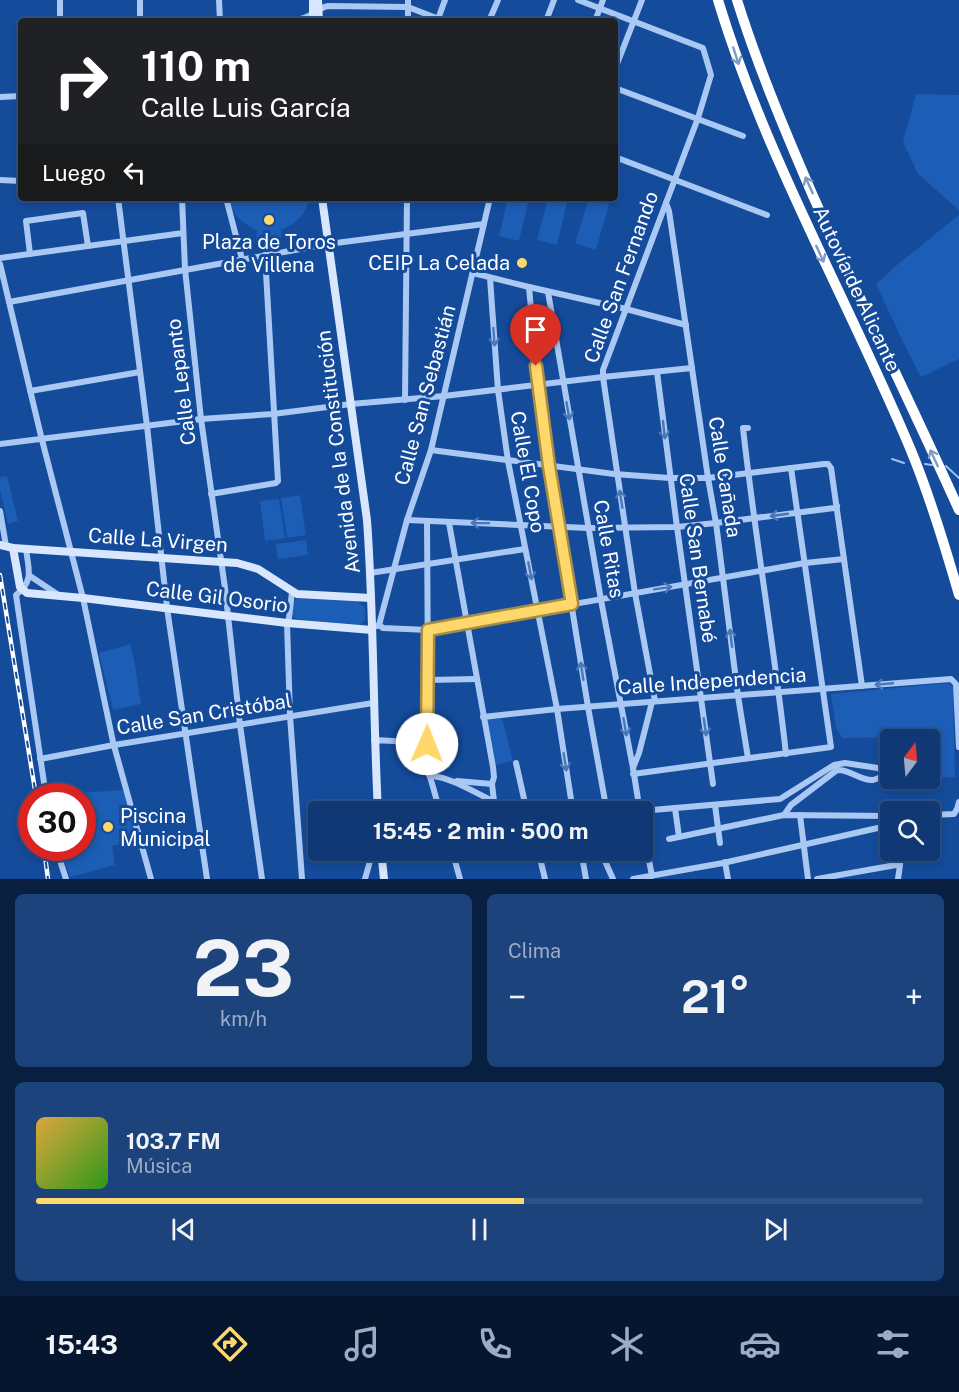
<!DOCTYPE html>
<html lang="es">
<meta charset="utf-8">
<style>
body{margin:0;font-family:"Public Sans",sans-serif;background:#1d437c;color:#f1f3f6;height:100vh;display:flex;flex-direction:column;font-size:22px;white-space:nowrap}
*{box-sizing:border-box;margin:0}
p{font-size:20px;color:#9bacc5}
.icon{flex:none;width:33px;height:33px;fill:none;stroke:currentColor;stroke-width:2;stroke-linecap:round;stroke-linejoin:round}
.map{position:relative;height:879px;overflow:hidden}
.panel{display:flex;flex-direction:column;gap:15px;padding:15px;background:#081f40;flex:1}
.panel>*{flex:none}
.hud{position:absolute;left:18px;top:18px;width:600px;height:183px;border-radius:6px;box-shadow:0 3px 9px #0003,0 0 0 2px #2f5286;background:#202124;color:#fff;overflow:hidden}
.needle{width:39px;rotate:16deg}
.fabs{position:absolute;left:880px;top:729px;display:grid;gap:12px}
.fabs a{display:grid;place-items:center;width:60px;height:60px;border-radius:6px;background:#0f3874;box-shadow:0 3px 9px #0003,0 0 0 2px #2f5286;font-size:30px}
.speed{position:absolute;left:18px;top:783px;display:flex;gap:12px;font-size:30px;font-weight:700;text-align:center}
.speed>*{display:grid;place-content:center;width:78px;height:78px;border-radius:50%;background:#0f3874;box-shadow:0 3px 9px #0003,0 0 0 2px #2f5286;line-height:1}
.speed .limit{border:9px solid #d22;background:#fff;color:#111}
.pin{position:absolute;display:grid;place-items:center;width:51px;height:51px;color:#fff;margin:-62px -26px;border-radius:50% 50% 50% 0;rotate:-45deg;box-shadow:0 0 6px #0007}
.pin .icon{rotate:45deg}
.me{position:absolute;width:66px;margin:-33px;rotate:1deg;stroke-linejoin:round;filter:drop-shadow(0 0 4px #0008)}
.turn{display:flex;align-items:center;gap:21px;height:126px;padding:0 24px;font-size:27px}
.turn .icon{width:78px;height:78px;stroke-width:2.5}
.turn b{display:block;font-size:42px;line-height:51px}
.then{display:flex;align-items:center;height:57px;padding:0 24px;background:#0003;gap:12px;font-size:22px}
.big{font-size:45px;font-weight:700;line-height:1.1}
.panel .widget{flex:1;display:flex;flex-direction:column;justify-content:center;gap:9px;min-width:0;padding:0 21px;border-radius:9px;background:#1d437c}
.panel .dial{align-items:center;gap:0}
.dial b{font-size:78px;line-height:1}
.song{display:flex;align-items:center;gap:18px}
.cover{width:72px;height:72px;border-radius:9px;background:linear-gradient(135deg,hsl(40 70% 55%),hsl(110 70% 35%))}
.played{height:6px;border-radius:3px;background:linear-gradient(90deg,#ffd86b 55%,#2f5286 55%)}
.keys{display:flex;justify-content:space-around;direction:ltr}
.heat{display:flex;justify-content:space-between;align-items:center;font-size:33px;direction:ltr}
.panel .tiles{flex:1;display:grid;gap:15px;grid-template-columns:1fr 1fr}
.widget:last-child{grid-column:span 2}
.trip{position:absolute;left:308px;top:801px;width:345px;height:60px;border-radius:6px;background:#0f3874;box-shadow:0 3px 9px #0003,0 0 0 2px #2f5286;font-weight:700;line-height:60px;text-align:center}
.menu{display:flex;height:96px;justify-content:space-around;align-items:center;background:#06162e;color:#9bacc5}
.menu .icon{width:42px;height:42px}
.menu .current{color:#ffd86b}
.menu b{font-size:27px;color:#f1f3f6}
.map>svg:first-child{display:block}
.green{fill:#1c5db5}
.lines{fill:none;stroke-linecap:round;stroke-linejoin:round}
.stream{stroke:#9bc3f6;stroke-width:2}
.street{stroke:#a9c8f3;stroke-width:6}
.secondary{stroke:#d8e7fd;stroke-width:8}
.highway{stroke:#fff;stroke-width:10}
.rail-casing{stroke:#fff;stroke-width:4.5}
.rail{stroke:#144b9b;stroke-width:2;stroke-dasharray:7;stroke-linecap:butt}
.oneway{stroke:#7e9cc8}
.oneway2{stroke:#4877ba}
.route-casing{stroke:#a68c46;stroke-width:15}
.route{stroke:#ffd86b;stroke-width:10}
.poi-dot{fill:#ffd86b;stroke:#144b9b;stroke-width:2}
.labels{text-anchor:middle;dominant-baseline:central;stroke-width:6;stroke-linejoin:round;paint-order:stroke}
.poi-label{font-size:20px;fill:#fff;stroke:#144b9b}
.street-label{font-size:20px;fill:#fff;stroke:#144b9b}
</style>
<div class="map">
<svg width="959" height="879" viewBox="0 0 959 879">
<rect width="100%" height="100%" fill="#144b9b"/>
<!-- green -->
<g class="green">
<polygon points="916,94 959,95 959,210 918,174 903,142"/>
<path d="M228,198H310C306,214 296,224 281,230V240H256L257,230C242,224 232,214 228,198Z"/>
<polygon points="508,198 529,199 519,241 499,236"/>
<polygon points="548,198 567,203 557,245 537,240"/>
<polygon points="589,198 609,204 596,250 575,243"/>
<polygon points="959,215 959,359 921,377 902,340 876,284 897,265"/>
<polygon points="7,476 18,521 8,524 0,490 0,477"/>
<polygon points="300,495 306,535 287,538 281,498"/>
<polygon points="279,499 285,538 265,541 260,501"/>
<polygon points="306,540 308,555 278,559 276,544"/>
<polygon points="298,598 357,601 365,608 365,620 358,627 297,619 292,616 292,603"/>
<polygon points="130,644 134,659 141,704 113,710 99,653"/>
<polygon points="948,683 953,687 955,777 930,778 930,740 895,739 894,737 842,738 836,728 831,694"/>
<polygon points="502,718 513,761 496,765 487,719"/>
<polygon points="123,790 137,840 112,846 115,865 70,877 60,848 82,848 82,796 50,796 50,795"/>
</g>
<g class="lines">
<!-- stream -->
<g class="stream">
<polyline points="892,459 904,463"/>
<polyline points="925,464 932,465"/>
<polyline points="946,466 959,478"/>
</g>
<!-- street -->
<g class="street">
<polyline points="60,0 60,21"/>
<polyline points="140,0 140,21"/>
<polyline points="219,0 220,21"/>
<polyline points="578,0 703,48 711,75 698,118 603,370 603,377 635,593 655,701"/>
<polyline points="438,19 445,0"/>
<path d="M62,21L296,20C313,18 314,9 328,6L408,7L444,21"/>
<polyline points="408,21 408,0"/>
<polyline points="489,21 498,0"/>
<polyline points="546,21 554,0"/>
<polyline points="595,21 603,0"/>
<polyline points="615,69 642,0"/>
<polyline points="615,88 743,136"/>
<polyline points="0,97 21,96"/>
<polyline points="615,157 767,215"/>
<polyline points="0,180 21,181"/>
<polyline points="118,198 147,426 167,608 207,879"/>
<polyline points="182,198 185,269 201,419 225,588 240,725 262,879"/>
<polyline points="226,198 242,259"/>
<polyline points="666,203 669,211 708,478 716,523 738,696 748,758"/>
<polyline points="30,254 26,221 83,213 88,246"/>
<polyline points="0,258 183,233"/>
<polyline points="0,264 41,436 83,598 113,742 151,879"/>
<polyline points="473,273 529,287 626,309 686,325"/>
<polyline points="490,278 498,390 508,461 557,709 573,812"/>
<polyline points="529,287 538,385 549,466 588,707 607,812"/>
<polyline points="548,292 601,600 633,768 640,812"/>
<polyline points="9,302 328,244 484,224"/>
<polyline points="657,372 677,527 713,784"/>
<polyline points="30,391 140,372"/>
<polyline points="405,400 407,198"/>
<path d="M748,428H743C755,537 774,645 786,754"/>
<polyline points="0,444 201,419 273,414 351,404 444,396 603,377 692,368"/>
<polyline points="431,450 614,474 670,478 708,478 824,464 828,464 831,468 862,686"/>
<polyline points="211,494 276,483 278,481 265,255"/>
<polyline points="0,511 6,546"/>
<polyline points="407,520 588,528 677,527 716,523 834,508 837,506"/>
<polyline points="449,523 493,767 494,777 492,784 494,801"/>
<path d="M26,548C28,569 35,580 16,595L46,796"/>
<polyline points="370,573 525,549"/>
<polyline points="30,576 57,594"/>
<polyline points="292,592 289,618 287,623 290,716 302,879"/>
<polyline points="379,625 383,628 428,630 805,563 844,559"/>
<polyline points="377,626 379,625 407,520 431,450 490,198"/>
<polyline points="428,680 477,679"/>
<polyline points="483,717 557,709 951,679 956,684 959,747"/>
<path d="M374,740C386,741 402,740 413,745C426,752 435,796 440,812"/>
<polyline points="40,759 114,745 373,703"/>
<polyline points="516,763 527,812"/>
<polyline points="427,765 428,680 427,522"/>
<polyline points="633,768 639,753 652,702"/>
<polyline points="633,774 831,747 791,468"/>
<path d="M429,775C455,779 471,791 495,802C503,805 513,808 522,812"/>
<polyline points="457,781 492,784"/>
<polyline points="715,805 720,843"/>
<polyline points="675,808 679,837"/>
<path d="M629,812L780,799L834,765L845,763L878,768L884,772L882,776C881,777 874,780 873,780C860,781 850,769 837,770L791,805L784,815"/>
<polyline points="800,815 808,879"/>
<polyline points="930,815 954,814 957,809 959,802"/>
<polyline points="642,824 652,876"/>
<polyline points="669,839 784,815 891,816"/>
<polyline points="56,848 66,879"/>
<polyline points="452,850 460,879"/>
<polyline points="538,850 545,879"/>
<polyline points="581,850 586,879"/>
<polyline points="600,850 613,879"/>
<polyline points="725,862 728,879"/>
<polyline points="900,865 901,850"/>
<polyline points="365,879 373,850"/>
<polyline points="633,879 723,863 891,825"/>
<polyline points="817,879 896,865 900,865 898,879"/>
</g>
<!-- secondary -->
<g class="secondary">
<polyline points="313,0 313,21"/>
<polyline points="318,0 319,21"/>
<path d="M322,198L367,520C374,617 373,714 378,812"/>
<polyline points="0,545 13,548 237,563 258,569 297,594 371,598"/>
<polyline points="13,548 20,587 27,593 83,598 287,623 372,630"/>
<polyline points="381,850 384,879"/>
</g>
<!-- highway -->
<g class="highway">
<path d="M718,0C765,156 847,298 910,448C930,496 945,546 959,595"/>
<path d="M737,0C758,67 785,131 813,196C860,301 912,405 959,510"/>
</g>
<!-- rail casing -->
<g class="rail-casing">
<g id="rail">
<polyline points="0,575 36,796"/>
<polyline points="44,848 48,879"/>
</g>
</g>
<!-- rail -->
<use href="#rail" class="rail"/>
</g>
<!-- one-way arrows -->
<defs><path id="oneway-shaft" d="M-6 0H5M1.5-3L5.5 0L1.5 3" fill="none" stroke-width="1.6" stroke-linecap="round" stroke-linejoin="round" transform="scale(1.5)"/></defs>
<g class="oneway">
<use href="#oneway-shaft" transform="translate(736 56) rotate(72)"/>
<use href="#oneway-shaft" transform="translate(809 185) rotate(-114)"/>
<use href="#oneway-shaft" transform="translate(820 254) rotate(65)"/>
<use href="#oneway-shaft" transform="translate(934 458) rotate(-115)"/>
</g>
<g class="oneway2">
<use href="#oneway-shaft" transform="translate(494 337) rotate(86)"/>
<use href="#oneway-shaft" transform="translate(568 411) rotate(80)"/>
<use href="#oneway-shaft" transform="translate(664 430) rotate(83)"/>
<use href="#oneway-shaft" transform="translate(621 499) rotate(-99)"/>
<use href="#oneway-shaft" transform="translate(779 515) rotate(172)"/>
<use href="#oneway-shaft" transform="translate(480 523) rotate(-179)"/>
<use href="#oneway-shaft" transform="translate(530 571) rotate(79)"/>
<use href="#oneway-shaft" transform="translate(663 588) rotate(-9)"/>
<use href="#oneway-shaft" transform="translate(731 638) rotate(-97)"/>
<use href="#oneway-shaft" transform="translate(582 671) rotate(-99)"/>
<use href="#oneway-shaft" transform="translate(884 684) rotate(175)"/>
<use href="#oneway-shaft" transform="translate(625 727) rotate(80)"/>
<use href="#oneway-shaft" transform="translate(705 727) rotate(82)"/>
<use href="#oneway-shaft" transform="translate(565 762) rotate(81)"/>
</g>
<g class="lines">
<!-- route casing -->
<g class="route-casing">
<polyline id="route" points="427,744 428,630 572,604 549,466 536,366"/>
</g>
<!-- route -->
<use href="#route" class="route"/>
</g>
<!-- markers -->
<g class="poi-dot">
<circle cx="269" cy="220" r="6"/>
<circle cx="522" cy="263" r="6"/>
<circle cx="108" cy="827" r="6"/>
</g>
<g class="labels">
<!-- poi labels -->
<g class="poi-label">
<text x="269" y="242">Plaza de Toros<tspan x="269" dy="23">de Villena</tspan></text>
<text x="510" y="263" text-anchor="end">CEIP La Celada</text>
<text x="120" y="816" text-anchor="start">Piscina<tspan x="120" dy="23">Municipal</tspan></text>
</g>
<!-- street labels -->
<g class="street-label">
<text transform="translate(621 277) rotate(-70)">Calle San Fernando</text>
<text transform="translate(857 289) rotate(65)">Autovía de Alicante</text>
<text transform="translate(181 382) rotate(-97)">Calle Lepanto</text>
<text transform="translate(425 395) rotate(-75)">Calle San Sebastián</text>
<text transform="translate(338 452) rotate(-97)">Avenida de la Constitución</text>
<text transform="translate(528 472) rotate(80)">Calle El Copo</text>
<text transform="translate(725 477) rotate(81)">Calle Cañada</text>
<text transform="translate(158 540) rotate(4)">Calle La Virgen</text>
<text transform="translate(609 549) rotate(80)">Calle Ritas</text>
<text transform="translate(698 558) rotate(82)">Calle San Bernabé</text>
<text transform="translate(217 597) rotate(7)">Calle Gil Osorio</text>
<text transform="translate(712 681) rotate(-4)">Calle Independencia</text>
<text transform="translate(204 714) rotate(-9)">Calle San Cristóbal</text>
</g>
</g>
</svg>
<div class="fabs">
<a><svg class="needle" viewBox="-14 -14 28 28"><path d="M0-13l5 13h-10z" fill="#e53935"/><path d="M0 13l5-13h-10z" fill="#9bacc5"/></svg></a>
<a><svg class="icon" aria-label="search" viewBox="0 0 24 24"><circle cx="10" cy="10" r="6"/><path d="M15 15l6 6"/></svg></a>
</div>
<div class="speed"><div class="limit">30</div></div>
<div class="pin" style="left:536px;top:366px;background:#d93025"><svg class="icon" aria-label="arrive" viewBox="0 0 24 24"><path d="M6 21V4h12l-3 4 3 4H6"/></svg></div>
<svg class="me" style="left:427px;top:744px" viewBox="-20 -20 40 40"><circle r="19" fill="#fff"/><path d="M0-13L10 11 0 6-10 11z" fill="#ffd86b"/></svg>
<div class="trip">15:45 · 2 min · 500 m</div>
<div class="hud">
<div class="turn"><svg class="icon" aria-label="right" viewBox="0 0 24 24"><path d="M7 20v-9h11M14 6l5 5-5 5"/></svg><div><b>110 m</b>Calle Luis García</div></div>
<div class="then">Luego<svg class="icon" aria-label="left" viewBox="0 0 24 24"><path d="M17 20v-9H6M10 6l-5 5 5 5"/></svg></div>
</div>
</div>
<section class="panel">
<div class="tiles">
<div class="widget dial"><b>23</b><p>km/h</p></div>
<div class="widget"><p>Clima</p>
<div class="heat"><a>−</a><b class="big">21°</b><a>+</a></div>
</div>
<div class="widget">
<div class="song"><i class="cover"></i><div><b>103.7 FM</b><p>Música</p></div></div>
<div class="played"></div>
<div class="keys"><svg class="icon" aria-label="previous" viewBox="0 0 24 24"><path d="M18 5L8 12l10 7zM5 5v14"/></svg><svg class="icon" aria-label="pause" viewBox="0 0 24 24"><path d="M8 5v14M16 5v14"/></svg><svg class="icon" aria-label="next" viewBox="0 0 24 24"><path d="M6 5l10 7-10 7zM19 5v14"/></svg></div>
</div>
</div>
</section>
<nav class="menu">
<b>15:43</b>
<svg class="icon current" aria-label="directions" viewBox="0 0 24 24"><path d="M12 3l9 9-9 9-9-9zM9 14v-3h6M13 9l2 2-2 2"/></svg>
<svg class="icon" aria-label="music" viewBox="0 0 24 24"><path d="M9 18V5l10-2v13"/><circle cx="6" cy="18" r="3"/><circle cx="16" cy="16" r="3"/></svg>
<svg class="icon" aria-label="phone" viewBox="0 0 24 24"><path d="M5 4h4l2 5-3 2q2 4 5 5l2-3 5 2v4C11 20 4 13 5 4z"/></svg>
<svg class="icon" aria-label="climate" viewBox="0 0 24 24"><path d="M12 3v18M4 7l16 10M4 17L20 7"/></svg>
<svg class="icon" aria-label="car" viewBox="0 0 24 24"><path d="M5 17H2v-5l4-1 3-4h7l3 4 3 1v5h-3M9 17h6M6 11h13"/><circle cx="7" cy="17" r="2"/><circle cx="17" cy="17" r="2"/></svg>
<svg class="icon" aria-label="filters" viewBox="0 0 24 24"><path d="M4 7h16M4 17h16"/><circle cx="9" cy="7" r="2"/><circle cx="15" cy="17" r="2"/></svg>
</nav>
